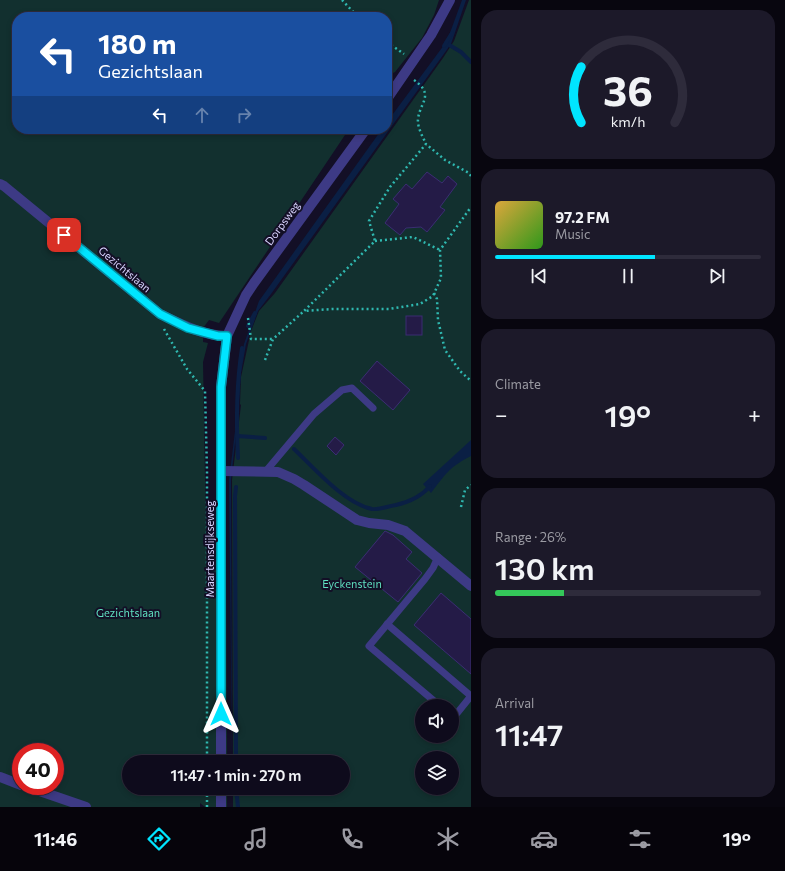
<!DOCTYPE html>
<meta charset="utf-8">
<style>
body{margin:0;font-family:Commissioner,sans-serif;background:#1c1929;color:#f1f3f6;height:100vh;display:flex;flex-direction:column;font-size:15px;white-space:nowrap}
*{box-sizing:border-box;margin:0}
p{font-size:13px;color:#9b9ba3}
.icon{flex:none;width:22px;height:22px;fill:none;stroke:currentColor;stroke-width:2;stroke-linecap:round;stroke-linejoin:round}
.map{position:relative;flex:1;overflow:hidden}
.details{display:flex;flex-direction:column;gap:10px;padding:10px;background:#08060f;width:314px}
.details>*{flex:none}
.hud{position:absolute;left:12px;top:12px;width:380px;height:122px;border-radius:16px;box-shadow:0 2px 6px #0003,0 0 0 1px #2e2b3b;background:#1a4fa0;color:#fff;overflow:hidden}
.buttons{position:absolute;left:415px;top:699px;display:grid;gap:8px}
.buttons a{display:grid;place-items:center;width:44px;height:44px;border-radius:50%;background:#0e0b1c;box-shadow:0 2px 6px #0003,0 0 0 1px #2e2b3b;font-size:20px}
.speed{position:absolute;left:12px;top:743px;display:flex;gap:8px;font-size:20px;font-weight:700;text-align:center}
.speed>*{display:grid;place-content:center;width:52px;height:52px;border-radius:50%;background:#0e0b1c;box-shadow:0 2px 6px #0003,0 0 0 1px #2e2b3b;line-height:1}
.speed .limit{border:6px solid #d22;background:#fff;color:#111}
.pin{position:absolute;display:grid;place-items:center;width:34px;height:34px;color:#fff;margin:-17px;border-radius:8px;box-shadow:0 2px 6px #0006}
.me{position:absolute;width:44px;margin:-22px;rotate:0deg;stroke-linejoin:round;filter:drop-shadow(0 0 3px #0008)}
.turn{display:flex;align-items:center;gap:14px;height:84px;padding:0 20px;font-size:18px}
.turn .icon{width:52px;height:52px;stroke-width:2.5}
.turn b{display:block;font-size:28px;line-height:34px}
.lanes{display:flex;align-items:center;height:38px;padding:0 20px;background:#0003;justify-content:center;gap:20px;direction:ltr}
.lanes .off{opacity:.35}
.big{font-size:30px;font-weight:600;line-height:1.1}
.details .widget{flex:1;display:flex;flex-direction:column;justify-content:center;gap:6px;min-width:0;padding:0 14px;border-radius:16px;background:#1c1929}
.details .dial{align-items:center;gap:0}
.dial svg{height:104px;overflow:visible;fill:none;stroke:#2e2b3b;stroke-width:7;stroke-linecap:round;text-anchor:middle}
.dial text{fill:#f1f3f6;stroke:none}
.song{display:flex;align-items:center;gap:12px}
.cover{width:48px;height:48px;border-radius:6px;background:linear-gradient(135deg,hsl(40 70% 55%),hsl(110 70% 35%))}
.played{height:4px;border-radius:2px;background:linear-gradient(90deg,#00e5ff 60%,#2e2b3b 60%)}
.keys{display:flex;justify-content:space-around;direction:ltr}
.heat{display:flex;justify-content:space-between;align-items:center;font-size:22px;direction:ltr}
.charge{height:6px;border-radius:3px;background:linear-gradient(90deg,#34c759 26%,#2e2b3b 0)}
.trip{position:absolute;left:122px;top:755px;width:228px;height:40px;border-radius:20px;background:#0e0b1c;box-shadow:0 2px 6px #0003,0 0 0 1px #2e2b3b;font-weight:600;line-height:40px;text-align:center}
.menu{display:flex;height:64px;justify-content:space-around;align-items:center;background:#06040b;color:#9b9ba3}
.menu .icon{width:28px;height:28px}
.menu .selected{color:#00e5ff}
.menu b{font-size:18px;color:#f1f3f6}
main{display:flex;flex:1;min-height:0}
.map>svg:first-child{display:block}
.green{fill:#12302f;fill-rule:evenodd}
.water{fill:#0a1f44}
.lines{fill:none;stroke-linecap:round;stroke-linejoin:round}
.stream{stroke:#0a1f44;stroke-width:4}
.building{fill:#241b47;stroke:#3b2d73}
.path{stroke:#2fb8b0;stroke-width:2.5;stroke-dasharray:2 3;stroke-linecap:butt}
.service{stroke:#3d3a85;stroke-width:7}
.minor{stroke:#3d3a85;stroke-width:10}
.tertiary{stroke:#3d3a85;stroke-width:10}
.route-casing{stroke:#0095a6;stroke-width:10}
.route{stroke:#00e5ff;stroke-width:7}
.labels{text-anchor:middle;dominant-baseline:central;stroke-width:4;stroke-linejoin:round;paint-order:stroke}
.street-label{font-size:11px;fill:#d9d4ff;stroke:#130f26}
.park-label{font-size:11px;fill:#5fe0c0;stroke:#130f26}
</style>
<main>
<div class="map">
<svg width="471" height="807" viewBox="0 0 471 807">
<rect width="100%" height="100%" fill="#130f26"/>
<!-- green -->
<g class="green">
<path d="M0,0H439L434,15L422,38L395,72L387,76V17H17V129H349L219,323L209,320L203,328V342L208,343L203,362L206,536H226L227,762H129V788H227V807H205L200,803V807H0ZM21,752H55V786H21Z"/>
<path d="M469,0H471V807H233V788H343V762H233L232,480L241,405L240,404L241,377L251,331L259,311L275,293L443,58L454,41ZM422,706H452V736H422ZM422,758H452V788H422Z"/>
</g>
<!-- water -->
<g class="water">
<polygon points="462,0 466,0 451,44 271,294 258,311 246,344 241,373 238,415 231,480 232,762 229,480 237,415 239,370 244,344 259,301 382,129 387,129 387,122 447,41"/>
<path d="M471,440V456C449,467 445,475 431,493L423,484Z"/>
</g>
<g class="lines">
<!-- stream -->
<g class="stream">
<polyline points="446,43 461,52 471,62"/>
<polyline points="444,46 452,33"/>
<polyline points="248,326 255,313"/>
<polyline points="237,436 265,438"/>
<path d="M294,449C314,468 345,504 372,509C379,510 389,506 396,505C409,502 421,497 430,486"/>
<path d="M238,458C236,420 236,386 242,348"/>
<polyline points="236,762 235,496 236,487"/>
<polyline points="236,788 238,807"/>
</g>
</g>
<!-- building -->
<g class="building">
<polygon points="427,172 442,183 448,176 457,184 440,207 445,210 427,232 421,227 406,228 400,235 385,223 399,204 393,199 406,184 412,189"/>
<rect x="406" y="316" width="16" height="19"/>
<polygon points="377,361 410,390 393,410 360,381"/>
<polygon points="335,437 344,445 336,455 327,446"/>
<polygon points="385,531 393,535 412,552 406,559 422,573 398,602 355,567"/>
<polygon points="441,593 471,619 471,674 414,625"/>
</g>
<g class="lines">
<!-- path -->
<g class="path">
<polyline points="342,0 358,17"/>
<polyline points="387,42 404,54"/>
<path d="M414,80C435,95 420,102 418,119C417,127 423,137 426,144"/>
<polyline points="471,176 469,173 445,160 426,144 390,187 369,221 375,241 304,311 332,309 389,309 420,304 433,296 441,278 440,250 471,207"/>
<polyline points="375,241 413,237 440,250"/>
<polyline points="434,293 437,299 438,320 445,350 460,371 471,381"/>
<polyline points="248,318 251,339 273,339"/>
<polyline points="164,329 187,369 205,391 207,471 207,762"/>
<polyline points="265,360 273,339 304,311"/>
<polyline points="461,507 465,490 471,485"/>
<polyline points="207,807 207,788"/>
</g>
<!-- service -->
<g class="service">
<polyline points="266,471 314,414 342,390 352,388 373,408"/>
<polyline points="438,557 433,568 425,579 369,646 440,706"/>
<polyline points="387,624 471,696 454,717 452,716"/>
</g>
<!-- minor -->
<g class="minor">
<path d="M0,184L4,186L160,314C181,324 203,336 227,336"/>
<polyline points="221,471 278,472 294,479 304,485 357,520 369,523 388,525 405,531 471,586"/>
</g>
<!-- tertiary -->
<g class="tertiary">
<polyline points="387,99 431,35 450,0"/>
<polyline points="221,762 221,387 227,336 246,295 254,283 366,129"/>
<polyline points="0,777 21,785"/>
<polyline points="25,786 86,807"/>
<polyline points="221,807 221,788"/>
</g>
</g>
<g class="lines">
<!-- route casing -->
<g class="route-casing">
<polyline id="route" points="64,235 160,314 188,328 218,336 227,336 221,387 221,714"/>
</g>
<!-- route -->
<use href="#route" class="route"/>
</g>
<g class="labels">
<!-- street labels -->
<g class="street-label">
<text transform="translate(282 223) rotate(-54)">Dorpsweg</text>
<text transform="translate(125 269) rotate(40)">Gezichtslaan</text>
<text transform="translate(209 549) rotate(-90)">Maartensdijkseweg</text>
</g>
<!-- park labels -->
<g class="park-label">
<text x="352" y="583">Eyckenstein</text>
<text x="128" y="612">Gezichtslaan</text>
</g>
</g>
</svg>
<div class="buttons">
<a><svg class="icon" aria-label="sound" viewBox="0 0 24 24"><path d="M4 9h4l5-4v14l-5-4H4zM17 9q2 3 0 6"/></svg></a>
<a><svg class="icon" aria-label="layers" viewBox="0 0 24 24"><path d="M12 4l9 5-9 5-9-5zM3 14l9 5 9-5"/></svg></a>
</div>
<div class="speed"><div class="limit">40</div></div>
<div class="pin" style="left:64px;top:235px;background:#d93025"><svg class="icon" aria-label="arrive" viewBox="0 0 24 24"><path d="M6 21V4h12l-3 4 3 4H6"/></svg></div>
<svg class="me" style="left:221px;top:714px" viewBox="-20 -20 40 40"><path d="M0-17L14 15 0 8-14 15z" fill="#00e5ff" stroke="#fff" stroke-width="4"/></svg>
<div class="trip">11:47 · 1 min · 270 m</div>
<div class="hud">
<div class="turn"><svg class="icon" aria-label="left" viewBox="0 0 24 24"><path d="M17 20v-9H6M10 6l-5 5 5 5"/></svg><div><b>180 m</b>Gezichtslaan</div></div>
<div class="lanes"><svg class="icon" aria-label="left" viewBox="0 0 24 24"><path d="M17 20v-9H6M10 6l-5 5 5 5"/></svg><svg class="icon off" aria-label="ahead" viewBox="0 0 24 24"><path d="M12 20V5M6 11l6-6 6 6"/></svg><svg class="icon off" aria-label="right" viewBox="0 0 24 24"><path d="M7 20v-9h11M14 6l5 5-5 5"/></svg></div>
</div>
</div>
<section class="details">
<div class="widget dial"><svg viewBox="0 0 100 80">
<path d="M14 69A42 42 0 1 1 86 69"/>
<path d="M14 69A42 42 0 0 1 14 26" stroke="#00e5ff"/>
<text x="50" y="56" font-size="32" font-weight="700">36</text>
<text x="50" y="72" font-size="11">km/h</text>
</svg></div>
<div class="widget">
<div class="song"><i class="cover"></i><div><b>97.2 FM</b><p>Music</p></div></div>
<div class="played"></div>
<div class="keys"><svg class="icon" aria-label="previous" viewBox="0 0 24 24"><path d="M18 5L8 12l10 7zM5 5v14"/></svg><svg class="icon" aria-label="pause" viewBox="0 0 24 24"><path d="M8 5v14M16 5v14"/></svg><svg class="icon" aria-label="next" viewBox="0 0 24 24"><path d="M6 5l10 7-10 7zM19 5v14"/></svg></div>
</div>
<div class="widget"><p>Climate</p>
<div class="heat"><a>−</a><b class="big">19°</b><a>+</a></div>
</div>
<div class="widget"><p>Range · 26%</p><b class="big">130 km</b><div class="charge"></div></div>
<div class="widget"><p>Arrival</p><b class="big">11:47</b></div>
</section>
</main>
<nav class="menu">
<b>11:46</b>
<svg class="icon selected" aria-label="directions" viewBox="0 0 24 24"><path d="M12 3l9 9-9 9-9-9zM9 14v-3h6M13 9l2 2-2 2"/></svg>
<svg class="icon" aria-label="music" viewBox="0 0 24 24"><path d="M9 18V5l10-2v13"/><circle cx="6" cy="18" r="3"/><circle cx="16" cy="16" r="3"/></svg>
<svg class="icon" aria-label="phone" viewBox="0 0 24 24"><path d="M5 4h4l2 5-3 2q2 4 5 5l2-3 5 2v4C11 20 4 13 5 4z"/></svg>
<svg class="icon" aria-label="climate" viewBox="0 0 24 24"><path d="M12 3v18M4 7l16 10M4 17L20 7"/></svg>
<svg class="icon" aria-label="car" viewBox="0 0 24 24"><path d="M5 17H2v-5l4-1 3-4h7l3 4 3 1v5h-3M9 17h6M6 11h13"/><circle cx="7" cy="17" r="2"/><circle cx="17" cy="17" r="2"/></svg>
<svg class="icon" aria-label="filters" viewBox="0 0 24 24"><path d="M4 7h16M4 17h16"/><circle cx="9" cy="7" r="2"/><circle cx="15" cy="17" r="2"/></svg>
<b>19°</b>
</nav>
